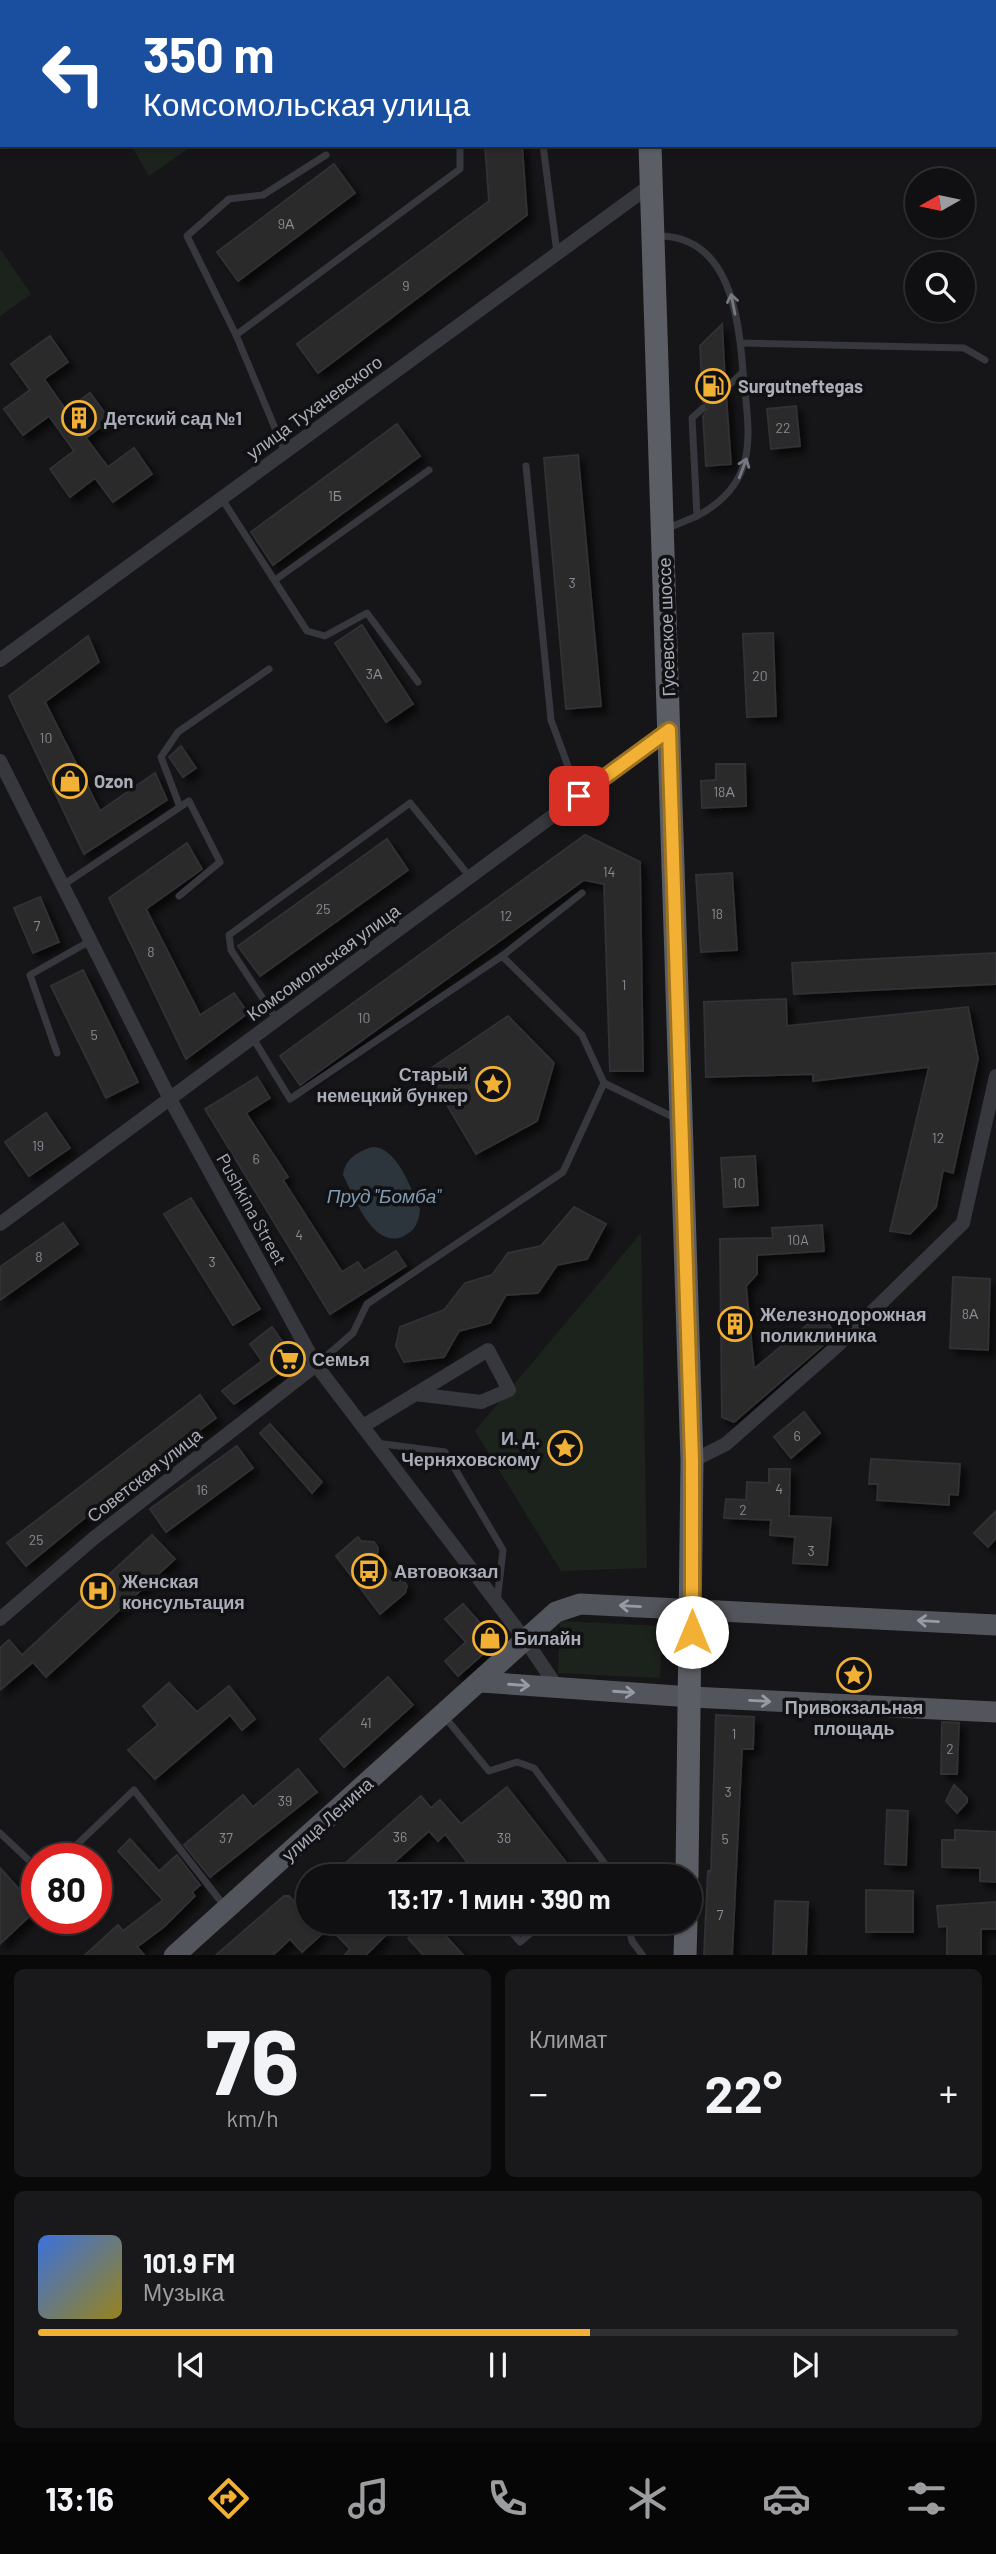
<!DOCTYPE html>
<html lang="ru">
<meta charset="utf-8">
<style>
body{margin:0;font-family:Barlow,sans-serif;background:#19191b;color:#f1f3f6;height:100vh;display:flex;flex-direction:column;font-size:26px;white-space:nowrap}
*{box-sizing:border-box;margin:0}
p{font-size:23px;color:#9c9d9f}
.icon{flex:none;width:38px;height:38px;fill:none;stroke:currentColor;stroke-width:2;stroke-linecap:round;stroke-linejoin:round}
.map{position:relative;height:1955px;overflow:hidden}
.details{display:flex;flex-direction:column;gap:14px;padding:14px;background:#09090a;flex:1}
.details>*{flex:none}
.top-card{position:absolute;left:0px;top:0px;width:998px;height:147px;box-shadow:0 2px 5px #0004,0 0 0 2px #303032;background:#1a4fa0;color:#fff;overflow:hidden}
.needle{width:46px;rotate:261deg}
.tools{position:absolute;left:905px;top:168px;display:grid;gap:14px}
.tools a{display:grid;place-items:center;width:70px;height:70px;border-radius:50%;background:#101012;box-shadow:0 2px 5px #0004,0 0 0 2px #303032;font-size:35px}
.speed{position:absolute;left:21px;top:1843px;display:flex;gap:14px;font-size:35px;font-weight:700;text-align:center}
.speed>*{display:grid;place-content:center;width:91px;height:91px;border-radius:50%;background:#101012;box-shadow:0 2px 5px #0004,0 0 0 2px #303032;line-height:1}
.speed .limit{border:10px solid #d22;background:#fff;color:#111}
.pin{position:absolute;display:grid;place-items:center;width:60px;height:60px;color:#fff;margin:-30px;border-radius:14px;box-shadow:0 4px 10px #0006}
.me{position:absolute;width:77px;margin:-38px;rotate:0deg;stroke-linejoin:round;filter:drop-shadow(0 0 5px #0008)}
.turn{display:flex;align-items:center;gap:24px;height:147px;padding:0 28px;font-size:32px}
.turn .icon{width:91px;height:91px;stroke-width:2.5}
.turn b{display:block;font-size:49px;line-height:60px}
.big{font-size:52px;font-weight:700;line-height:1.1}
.details .widget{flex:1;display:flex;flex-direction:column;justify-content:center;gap:10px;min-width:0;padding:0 24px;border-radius:10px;background:#19191b}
.details .dial{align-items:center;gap:0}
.dial b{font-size:91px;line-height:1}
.song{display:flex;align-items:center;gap:21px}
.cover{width:84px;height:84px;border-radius:10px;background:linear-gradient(135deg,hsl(220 70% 55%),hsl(50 70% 35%))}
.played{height:7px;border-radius:4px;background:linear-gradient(90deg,#f2b134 60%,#303032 60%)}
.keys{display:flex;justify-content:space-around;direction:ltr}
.heat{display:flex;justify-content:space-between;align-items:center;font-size:38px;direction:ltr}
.details .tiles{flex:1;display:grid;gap:14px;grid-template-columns:1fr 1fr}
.widget:last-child{grid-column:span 2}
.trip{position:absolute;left:296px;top:1864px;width:406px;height:70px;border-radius:35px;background:#101012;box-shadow:0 2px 5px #0004,0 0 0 2px #303032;font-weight:700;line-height:70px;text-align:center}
.tabs{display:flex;height:112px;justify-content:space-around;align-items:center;background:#060607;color:#9c9d9f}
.tabs .icon{width:49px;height:49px}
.tabs .on{color:#f2b134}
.tabs b{font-size:32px;color:#f1f3f6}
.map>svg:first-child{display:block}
.green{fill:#1c231d}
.water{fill:#2c353c}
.building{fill:#29292c;stroke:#303034;stroke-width:2;filter:url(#shadow)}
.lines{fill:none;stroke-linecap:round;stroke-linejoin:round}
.service{stroke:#37383d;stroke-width:7}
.minor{stroke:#37383d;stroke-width:14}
.primary{stroke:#53555c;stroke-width:21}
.trunk{stroke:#5b5e65;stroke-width:23}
.oneway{stroke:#757881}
.oneway2{stroke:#979ba6}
.route-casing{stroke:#9d7322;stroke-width:18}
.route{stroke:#f2b134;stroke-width:12}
.labels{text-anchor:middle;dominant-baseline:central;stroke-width:7;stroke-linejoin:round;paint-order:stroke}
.number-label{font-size:14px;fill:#888b94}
.poi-label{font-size:18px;font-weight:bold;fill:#a8adb8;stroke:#111113;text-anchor:start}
.street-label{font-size:18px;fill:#a8adb8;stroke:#111113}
.water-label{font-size:19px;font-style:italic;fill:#7f9bb3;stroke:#111113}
</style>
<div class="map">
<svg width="996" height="1956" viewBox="0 0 996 1956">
<defs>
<filter id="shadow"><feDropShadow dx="6" dy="6" stdDeviation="3.5" flood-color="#0009"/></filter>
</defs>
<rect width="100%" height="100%" fill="#161618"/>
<!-- green -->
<g class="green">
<polygon points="47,0 434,0 428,2"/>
<polygon points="131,145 193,145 149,176"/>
<polygon points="0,249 31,294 0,316"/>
<polygon points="641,1233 647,1568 561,1571 475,1431"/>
<polygon points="560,1621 662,1626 660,1678 558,1673"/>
</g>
<!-- water -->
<path class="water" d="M372,1147C397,1146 411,1189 420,1209C419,1221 416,1230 404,1236C373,1251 354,1196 343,1175C345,1159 357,1152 372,1147Z"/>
<!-- building -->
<g class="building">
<polygon points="485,145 522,145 527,215 318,373 297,344 489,201"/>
<polygon points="334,164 355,193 238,281 217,252"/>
<polygon points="722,324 725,380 720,389 726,394 731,464 706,466 703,416 709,407 703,402 700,346"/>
<polygon points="50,336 68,362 44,379 66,410 90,393 110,420 86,438 108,467 134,448 152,474 113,502 95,478 70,497 50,469 74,451 49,416 23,435 4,409 30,390 11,364"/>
<polygon points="796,406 800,446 771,449 767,409"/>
<polygon points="397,424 420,456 273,565 251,532"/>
<polygon points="578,455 601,706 566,709 544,458"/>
<polygon points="362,625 413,704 386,722 335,643"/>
<polygon points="773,633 776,716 747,717 743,634"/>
<polygon points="88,636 99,662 45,702 100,811 155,773 167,800 84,854 9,696"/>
<polygon points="181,746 196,768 183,777 169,757"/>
<polygon points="716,764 745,764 746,806 702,808 701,781 716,780"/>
<polygon points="585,835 640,862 643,1071 610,1071 604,884 584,880 300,1085 280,1056"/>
<polygon points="387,839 408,870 260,976 238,946"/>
<polygon points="187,843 202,869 146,909 200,1015 234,993 248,1013 186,1059 109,898"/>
<polygon points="732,873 737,950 701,952 696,875"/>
<polygon points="40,897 59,942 33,953 14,908"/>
<polygon points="996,953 996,984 794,994 792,963"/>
<polygon points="83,970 138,1082 106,1098 51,986"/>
<polygon points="786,999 787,1026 968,1007 978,1059 953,1173 943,1170 936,1207 910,1234 890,1231 929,1067 813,1081 813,1074 706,1077 704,1002"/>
<polygon points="508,1016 554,1063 537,1121 476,1154 427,1071"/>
<polygon points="257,1077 270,1098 246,1113 288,1177 283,1180 342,1272 358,1262 364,1271 396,1251 406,1266 330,1314 205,1109"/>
<polygon points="46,1113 70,1148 29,1176 5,1142"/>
<polygon points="755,1156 758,1205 724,1207 721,1158"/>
<polygon points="191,1198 260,1309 233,1325 164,1214"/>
<polygon points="574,1207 606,1224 587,1259 557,1265 538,1293 506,1295 490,1323 459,1331 444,1357 404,1362 396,1346 400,1327 444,1310 465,1283 492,1275 508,1253 541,1246"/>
<polygon points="63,1223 78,1244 0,1300 0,1267"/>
<polygon points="822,1225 824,1251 757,1255 757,1274 746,1286 754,1369 820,1314 836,1334 734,1422 722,1417 720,1239 773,1238 772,1228"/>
<polygon points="953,1277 990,1279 988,1350 950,1348"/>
<polygon points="272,1327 289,1351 287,1367 234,1404 222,1391 262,1361 250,1344"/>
<polygon points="200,1395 216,1418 120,1489 26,1566 7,1543"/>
<polygon points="804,1412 820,1433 791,1458 774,1437"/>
<polygon points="270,1424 322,1482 312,1493 260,1433"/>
<polygon points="237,1446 253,1468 166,1532 150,1509"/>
<polygon points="871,1459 960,1464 958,1495 949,1494 949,1505 877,1500 878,1484 869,1484"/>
<polygon points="769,1469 790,1469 789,1516 831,1518 827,1565 793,1563 795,1537 770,1535 771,1520 724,1518 726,1499 746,1500 747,1482 769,1483"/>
<polygon points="996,1511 996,1538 988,1547 974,1533"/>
<polygon points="152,1535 175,1559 46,1677 33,1662 0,1690 0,1648 9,1640 22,1655"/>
<polygon points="358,1537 361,1541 374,1542 378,1548 377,1555 396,1580 403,1580 407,1586 405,1593 380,1614 336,1556"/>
<polygon points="463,1604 497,1642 458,1676 445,1661 466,1642 445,1619"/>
<polygon points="388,1677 413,1705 344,1767 320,1739"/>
<polygon points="169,1683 197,1712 229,1686 255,1719 242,1730 230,1715 155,1779 128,1750 158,1725 143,1706"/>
<polygon points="716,1715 754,1717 753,1749 742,1749 732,1956 704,1956 708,1871 711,1871"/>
<polygon points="942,1722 959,1723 957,1774 941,1774"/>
<polygon points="298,1769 317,1792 210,1877 184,1845 243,1795 253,1807"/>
<polygon points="954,1785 967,1798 967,1802 957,1813 946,1801"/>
<polygon points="507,1787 569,1866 556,1876 478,1876 445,1834 438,1841 429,1831 379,1876 331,1876 421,1796 431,1808 440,1800 461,1824"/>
<polygon points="887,1810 908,1811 906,1865 885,1864"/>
<polygon points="955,1830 996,1832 996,1882 980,1881 980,1868 942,1867 942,1840 955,1840"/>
<polygon points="130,1839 159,1871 177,1855 200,1885 192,1892 195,1896 165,1926 137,1947 145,1956 84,1956 118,1925 123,1931 163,1900 118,1851"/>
<polygon points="0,1868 37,1909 0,1944"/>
<polygon points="866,1890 913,1891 913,1932 866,1932"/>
<polygon points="284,1896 289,1896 308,1916 308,1922 313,1922 323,1933 302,1952 290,1939 272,1956 215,1956"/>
<polygon points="775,1901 808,1902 806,1956 773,1956"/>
<polygon points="996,1902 996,1929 981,1929 981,1956 947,1956 947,1926 939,1927 937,1906"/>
<polygon points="324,1922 371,1922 385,1936 365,1956 344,1956 350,1949"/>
<polygon points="426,1922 433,1922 464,1956 424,1956 408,1938"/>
</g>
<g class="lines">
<!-- service -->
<g class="service">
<polyline points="543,145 557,253"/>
<path d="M656,236C729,234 739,316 743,372L726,388"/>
<polyline points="236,335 187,236 229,199 263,195 326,155"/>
<polyline points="741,343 964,348 985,360"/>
<polyline points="285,452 236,335 460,169 460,145"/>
<polyline points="526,466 551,720 579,796"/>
<polyline points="222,499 307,631 325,636 367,613 418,682"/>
<path d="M697,516C761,482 749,434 743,372"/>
<polyline points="666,529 697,516 692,418 703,408"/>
<polyline points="275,580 429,470"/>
<polyline points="180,807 161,757 178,732 269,669"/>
<polyline points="63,885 189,801 220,862 179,896"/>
<polyline points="502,956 582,1035 604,1083"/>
<polyline points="277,1020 231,950 229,935 410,803 470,877"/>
<polyline points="253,1038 290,1099 502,956 582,893"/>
<polyline points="57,1053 30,975 90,941"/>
<polyline points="316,1365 353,1333 367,1304 563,1172 604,1083 677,1119"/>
<polyline points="376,1443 445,1452 503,1550 497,1602"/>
<polyline points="444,1716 489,1771 517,1762 534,1768 614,1876"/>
<polyline points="0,1833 37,1868"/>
<polyline points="63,1858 134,1790 226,1908"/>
<polyline points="450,1876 459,1868 466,1876"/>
<polyline points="503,1922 520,1942 544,1922"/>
<polyline points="627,1922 632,1941 643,1956"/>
</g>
<!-- minor -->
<g class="minor">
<polyline points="0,660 651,185"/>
<polyline points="0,761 170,1099 316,1365 526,1641 557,1687"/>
<polyline points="0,1224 669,730"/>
<polyline points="363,1426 488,1350 509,1390 481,1402 415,1394"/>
<polyline points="692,1461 726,1444 836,1347 963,1223 996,1076"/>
<polyline points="0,1619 94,1538 316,1365"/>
</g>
<!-- primary -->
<g class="primary">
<polyline points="481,1682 691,1697 996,1712"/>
<polyline points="174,1956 556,1612 580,1604 996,1625"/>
</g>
<!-- trunk -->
<g class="trunk">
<polyline points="647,0 647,2"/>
<polyline points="650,145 692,1461 687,1876"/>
<polyline points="685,1956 686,1922"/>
</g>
</g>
<!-- one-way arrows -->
<defs><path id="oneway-shaft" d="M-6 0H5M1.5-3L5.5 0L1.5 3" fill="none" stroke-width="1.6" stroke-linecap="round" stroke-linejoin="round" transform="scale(1.75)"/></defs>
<g class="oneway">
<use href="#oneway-shaft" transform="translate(733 304) rotate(-101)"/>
<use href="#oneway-shaft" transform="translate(743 468) rotate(-69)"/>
</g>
<g class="oneway2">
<use href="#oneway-shaft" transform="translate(630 1606) rotate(-177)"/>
<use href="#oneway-shaft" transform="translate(928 1621) rotate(-177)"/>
<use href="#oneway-shaft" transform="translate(519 1685) rotate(4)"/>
<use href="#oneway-shaft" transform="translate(624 1692) rotate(4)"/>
<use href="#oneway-shaft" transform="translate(760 1701) rotate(3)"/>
</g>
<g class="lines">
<!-- route casing -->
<g class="route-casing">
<polyline id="route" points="579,796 669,730 692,1461 692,1632"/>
</g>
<!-- route -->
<use href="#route" class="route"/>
</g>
<!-- icons -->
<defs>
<g id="fuel-ring" transform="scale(1.75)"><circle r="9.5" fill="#111113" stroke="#f2b134" stroke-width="1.5"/><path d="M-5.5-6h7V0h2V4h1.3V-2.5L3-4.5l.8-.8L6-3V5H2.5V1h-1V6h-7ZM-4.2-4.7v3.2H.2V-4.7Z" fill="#f2b134"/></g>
<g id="building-ring" transform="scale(1.75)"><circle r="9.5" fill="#111113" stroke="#f2b134" stroke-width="1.5"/><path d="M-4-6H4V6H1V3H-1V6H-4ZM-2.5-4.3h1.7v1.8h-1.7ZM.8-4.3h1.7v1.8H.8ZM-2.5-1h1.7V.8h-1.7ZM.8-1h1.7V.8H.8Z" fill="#f2b134"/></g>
<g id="shop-ring" transform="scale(1.75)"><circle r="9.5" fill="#111113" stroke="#f2b134" stroke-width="1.5"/><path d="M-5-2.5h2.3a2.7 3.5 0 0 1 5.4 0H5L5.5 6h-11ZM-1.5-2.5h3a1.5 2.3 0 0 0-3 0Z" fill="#f2b134"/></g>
<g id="sight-ring" transform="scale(1.75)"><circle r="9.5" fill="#111113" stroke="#f2b134" stroke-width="1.5"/><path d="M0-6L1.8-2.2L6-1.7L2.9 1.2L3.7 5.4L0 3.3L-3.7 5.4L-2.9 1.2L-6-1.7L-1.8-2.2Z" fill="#f2b134"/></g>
<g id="supermarket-ring" transform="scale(1.75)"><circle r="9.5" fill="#111113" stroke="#f2b134" stroke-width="1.5"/><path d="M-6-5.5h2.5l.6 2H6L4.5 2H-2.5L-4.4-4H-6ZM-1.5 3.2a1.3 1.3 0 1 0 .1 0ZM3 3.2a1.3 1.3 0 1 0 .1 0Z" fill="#f2b134"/></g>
<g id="bus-ring" transform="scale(1.75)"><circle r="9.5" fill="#111113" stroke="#f2b134" stroke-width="1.5"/><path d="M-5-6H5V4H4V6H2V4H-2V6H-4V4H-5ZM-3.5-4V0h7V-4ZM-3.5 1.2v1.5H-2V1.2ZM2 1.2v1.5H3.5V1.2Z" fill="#f2b134"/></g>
<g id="hospital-ring" transform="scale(1.75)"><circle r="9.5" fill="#111113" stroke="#f2b134" stroke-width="1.5"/><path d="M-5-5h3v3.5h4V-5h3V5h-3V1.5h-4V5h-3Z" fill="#f2b134"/></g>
</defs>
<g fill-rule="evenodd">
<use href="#fuel-ring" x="713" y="386"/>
<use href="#building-ring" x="79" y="418"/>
<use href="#shop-ring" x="70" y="781"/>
<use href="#sight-ring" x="493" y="1084"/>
<use href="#building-ring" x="735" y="1324"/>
<use href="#supermarket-ring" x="288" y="1359"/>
<use href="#sight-ring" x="565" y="1448"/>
<use href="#bus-ring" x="369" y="1571"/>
<use href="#hospital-ring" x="98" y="1591"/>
<use href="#shop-ring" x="490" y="1638"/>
<use href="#sight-ring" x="854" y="1675"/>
</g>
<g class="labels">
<!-- number labels -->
<g class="number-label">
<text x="286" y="223">9А</text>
<text x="406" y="285">9</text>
<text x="783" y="427">22</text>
<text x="335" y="495">1Б</text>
<text x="572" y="582">3</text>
<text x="374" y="673">3А</text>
<text x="760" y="675">20</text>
<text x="46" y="737">10</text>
<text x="724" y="791">18А</text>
<text x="609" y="871">14</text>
<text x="323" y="908">25</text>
<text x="717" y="913">18</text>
<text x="506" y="915">12</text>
<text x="37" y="925">7</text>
<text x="151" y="951">8</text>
<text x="624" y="984">1</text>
<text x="364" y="1017">10</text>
<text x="94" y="1034">5</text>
<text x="938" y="1137">12</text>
<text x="38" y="1145">19</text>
<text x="256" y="1158">6</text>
<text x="739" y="1182">10</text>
<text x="299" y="1234">4</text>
<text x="798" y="1239">10A</text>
<text x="39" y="1256">8</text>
<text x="212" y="1261">3</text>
<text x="970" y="1313">8А</text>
<text x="797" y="1435">6</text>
<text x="779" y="1488">4</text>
<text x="202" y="1489">16</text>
<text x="743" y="1509">2</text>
<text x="36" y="1539">25</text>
<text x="811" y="1550">3</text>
<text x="366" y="1722">41</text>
<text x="734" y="1733">1</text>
<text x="950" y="1748">2</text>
<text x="728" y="1791">3</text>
<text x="285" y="1800">39</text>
<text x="400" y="1836">36</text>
<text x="226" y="1837">37</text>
<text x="504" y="1837">38</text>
<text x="725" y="1838">5</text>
<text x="720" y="1914">7</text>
</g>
<!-- poi labels -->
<g class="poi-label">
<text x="738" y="386">Surgutneftegas</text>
<text x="104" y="418">Детский сад №1</text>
<text x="94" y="781">Ozon</text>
<text x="468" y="1074" text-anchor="end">Старый<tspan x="468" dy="21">немецкий бункер</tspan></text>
<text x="760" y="1314">Железнодорожная<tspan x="760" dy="21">поликлиника</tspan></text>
<text x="312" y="1359">Семья</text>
<text x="540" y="1438" text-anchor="end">И. Д.<tspan x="540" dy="21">Черняховскому</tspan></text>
<text x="394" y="1571">Автовокзал</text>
<text x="122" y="1581">Женская<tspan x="122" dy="21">консультация</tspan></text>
<text x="514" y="1638">Билайн</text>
<text x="854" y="1707" text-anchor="middle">Привокзальная<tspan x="854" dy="21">площадь</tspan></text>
</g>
<!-- street labels -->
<g class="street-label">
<text transform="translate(314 407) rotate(-36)">улица Тухачевского</text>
<text transform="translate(666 627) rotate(-92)">Гусевское шоссе</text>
<text transform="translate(323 962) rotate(-36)">Комсомольская улица</text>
<text transform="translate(252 1209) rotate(61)">Pushkina Street</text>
<text transform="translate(144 1475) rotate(-38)">Советская улица</text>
<text transform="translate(327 1819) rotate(-42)">улица Ленина</text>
</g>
<!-- water labels -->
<g class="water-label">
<text x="384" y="1195">Пруд "Бомба"</text>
</g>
</g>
</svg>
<div class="tools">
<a><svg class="needle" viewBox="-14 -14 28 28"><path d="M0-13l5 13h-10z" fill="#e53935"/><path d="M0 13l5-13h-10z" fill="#9c9d9f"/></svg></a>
<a><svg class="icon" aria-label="search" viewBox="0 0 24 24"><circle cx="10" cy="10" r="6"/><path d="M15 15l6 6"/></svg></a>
</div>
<div class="speed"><div class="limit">80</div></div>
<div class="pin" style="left:579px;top:796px;background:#d93025"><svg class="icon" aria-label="arrive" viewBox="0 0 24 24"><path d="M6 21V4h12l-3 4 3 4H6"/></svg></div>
<svg class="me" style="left:692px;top:1632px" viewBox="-20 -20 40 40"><circle r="19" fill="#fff"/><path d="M0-13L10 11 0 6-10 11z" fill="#f2b134"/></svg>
<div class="trip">13:17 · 1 мин · 390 m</div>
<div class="top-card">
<div class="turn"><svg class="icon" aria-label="left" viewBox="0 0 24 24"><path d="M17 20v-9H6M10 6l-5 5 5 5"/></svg><div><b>350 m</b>Комсомольская улица</div></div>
</div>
</div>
<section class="details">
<div class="tiles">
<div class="widget dial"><b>76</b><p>km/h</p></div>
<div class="widget"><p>Климат</p>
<div class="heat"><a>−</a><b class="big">22°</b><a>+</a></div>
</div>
<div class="widget">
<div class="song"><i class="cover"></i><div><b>101.9 FM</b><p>Музыка</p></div></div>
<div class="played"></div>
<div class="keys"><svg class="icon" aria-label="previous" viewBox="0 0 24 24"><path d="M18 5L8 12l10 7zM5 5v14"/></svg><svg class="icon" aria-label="pause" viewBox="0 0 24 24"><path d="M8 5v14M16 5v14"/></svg><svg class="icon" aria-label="next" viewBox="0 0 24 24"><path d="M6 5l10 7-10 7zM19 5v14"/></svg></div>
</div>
</div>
</section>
<nav class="tabs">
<b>13:16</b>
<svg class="icon on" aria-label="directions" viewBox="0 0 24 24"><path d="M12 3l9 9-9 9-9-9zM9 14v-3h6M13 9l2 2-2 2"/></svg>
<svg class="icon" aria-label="music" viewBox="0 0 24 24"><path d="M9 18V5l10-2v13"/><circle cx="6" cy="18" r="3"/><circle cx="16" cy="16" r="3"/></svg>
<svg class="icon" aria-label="phone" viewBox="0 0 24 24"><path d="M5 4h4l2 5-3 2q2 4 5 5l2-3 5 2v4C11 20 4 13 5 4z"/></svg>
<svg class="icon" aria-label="climate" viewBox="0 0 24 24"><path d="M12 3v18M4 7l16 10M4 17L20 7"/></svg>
<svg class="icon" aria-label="car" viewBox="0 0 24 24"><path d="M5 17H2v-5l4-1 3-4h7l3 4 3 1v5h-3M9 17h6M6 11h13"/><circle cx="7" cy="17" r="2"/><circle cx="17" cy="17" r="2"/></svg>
<svg class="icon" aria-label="filters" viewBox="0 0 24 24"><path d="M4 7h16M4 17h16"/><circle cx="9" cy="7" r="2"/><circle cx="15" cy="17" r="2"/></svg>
</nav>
